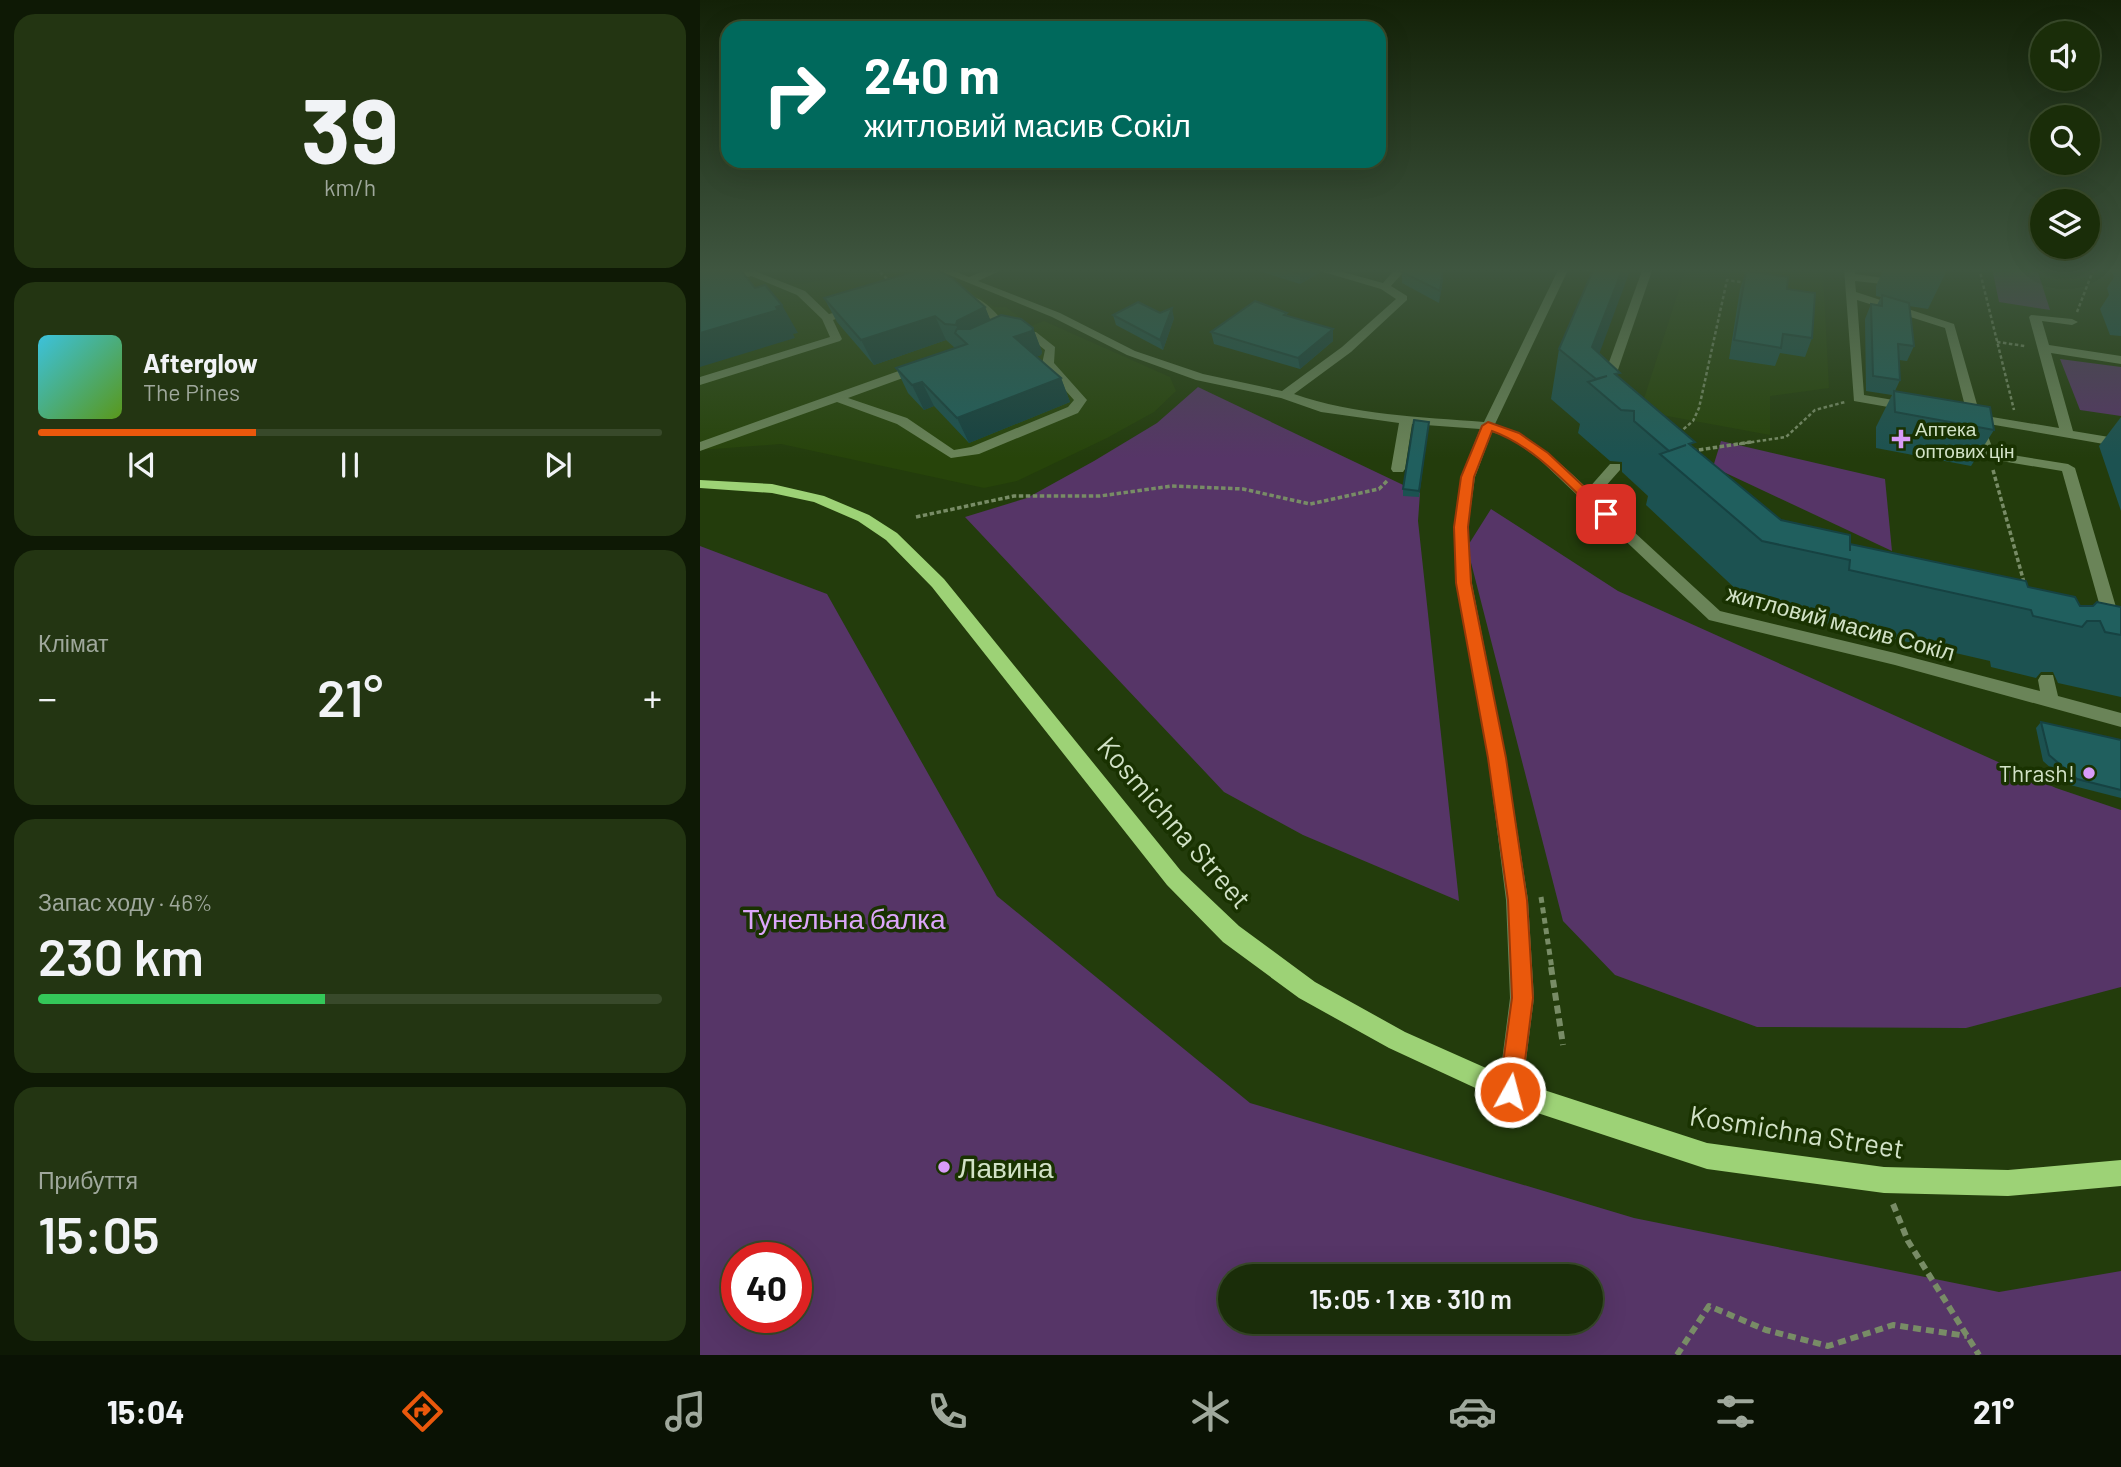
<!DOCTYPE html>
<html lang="uk">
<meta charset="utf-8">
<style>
body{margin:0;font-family:Barlow,sans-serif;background:#233512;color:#f1f3f6;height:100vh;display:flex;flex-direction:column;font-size:26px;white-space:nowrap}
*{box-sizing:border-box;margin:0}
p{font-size:23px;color:#9fa89c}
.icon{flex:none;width:38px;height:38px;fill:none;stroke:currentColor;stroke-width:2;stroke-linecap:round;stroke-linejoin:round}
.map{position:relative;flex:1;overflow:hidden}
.details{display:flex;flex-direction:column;gap:14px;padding:14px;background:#0e1905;width:700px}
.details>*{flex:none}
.hud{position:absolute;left:21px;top:21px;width:665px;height:147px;border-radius:21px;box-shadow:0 7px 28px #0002,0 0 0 2px #38492a;background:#00695c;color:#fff;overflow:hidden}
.fabs{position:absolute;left:1330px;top:21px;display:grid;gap:14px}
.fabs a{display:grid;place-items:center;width:70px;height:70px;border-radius:50%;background:#1a2d09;box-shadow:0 7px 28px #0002,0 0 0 2px #38492a;font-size:35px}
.speed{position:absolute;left:21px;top:1242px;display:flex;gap:14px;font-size:35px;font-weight:700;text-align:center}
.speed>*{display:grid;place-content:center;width:91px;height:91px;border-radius:50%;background:#1a2d09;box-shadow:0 7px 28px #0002,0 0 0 2px #38492a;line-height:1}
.speed .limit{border:10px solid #d22;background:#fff;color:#111}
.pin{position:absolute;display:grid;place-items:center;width:60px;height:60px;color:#fff;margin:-30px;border-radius:14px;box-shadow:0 4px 10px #0006}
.me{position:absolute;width:77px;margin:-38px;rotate:7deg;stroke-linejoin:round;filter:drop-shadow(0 0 5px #0008)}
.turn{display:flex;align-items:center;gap:24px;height:147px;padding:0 28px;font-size:32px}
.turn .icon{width:91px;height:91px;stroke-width:2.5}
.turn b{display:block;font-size:49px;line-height:60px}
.big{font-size:52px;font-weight:600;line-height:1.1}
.details .card{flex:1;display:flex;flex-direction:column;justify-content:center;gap:10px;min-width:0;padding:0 24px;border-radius:21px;background:#233512}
.details .dial{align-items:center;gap:0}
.dial b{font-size:91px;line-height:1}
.song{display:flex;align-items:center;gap:21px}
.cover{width:84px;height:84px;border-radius:10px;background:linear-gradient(135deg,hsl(190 70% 55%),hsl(90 70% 35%))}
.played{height:7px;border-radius:4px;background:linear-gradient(90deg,#ea580c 35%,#38492a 35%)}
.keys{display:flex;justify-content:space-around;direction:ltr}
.heat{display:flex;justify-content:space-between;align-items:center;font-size:38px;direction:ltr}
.charge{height:10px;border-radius:5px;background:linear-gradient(90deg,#34c759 46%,#38492a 0)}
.trip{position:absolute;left:518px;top:1264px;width:385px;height:70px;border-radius:35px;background:#1a2d09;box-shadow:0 7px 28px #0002,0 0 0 2px #38492a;font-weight:600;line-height:70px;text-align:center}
.tab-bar{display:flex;height:112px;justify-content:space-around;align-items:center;background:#0a1204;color:#9fa89c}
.tab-bar .icon{width:49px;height:49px}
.tab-bar .on{color:#ea580c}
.tab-bar b{font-size:32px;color:#f1f3f6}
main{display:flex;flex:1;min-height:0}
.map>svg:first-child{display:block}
.built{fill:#27440a}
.green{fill:#563567;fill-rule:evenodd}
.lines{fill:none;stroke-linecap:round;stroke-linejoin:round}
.path-far3{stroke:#788c66;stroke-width:2.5;stroke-dasharray:3.5 2.5;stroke-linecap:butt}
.path-far2{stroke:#788c66;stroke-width:3.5;stroke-dasharray:4.5 2.5;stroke-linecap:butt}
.path-far1{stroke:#788c66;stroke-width:5;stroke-dasharray:6 4.5;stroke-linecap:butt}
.path{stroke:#788c66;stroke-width:6;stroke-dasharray:8 5;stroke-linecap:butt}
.minor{fill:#6a8458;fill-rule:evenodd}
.major{fill:#9dd276;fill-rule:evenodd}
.wall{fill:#1c5251}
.shaded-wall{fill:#164242}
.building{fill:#205f5e;stroke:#164242;stroke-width:2}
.route{fill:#ea580c;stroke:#983908;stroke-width:2}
.poi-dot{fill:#d89bf8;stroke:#193201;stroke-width:2.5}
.labels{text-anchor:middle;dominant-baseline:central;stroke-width:7;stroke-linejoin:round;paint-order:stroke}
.far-poi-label{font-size:19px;fill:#d2e2c7;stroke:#193201;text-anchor:start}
.street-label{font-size:23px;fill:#d2e2c7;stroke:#193201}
.poi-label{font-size:23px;fill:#d2e2c7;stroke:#193201;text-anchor:end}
.near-street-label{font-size:28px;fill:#d2e2c7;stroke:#193201}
.near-park-label{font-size:28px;fill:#dca6fa;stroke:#193201}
.near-poi-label{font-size:28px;fill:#d2e2c7;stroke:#193201;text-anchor:start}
</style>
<main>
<section class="details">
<div class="card dial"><b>39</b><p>km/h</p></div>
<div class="card">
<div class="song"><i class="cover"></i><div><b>Afterglow</b><p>The Pines</p></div></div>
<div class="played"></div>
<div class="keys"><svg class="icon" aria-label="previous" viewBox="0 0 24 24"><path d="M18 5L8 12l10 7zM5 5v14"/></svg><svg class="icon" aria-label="pause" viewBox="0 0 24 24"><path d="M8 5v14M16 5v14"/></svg><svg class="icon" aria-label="next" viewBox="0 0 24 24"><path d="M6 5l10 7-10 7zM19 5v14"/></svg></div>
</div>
<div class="card"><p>Клімат</p>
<div class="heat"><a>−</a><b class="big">21°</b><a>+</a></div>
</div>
<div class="card"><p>Запас ходу · 46%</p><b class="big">230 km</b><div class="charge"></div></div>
<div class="card"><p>Прибуття</p><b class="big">15:05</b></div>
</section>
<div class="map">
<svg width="1421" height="1355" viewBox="0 0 1421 1355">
<rect width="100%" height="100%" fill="#233c0c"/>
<!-- built -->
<g class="built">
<polygon points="0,268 53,268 84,285 108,283 167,268 214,268 271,290 294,307 306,307 331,326 344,321 470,377 476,391 454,412 407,438 317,481 284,488 81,444 0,450"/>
<polygon points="986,268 1085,268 1123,273 1129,388 1070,396 1070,435 940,411"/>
</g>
<!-- green -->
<g class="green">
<polygon points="1292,268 1338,272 1350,310 1299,302"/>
<polygon points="1360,359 1421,367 1421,416 1380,410"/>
<polygon points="498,387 720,493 718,521 759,901 603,835 524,792 265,517 327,498 394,461 457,423"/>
<polygon points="1021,441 1185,479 1192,551 1013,467"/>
<polygon points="791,509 918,591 1356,788 1421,810 1421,987 1266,1028 1057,1027 915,975 863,921 767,547"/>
<path d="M0,546L127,594L297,896L550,1103L934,1218L1299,1292L1421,1271V1355H0ZM96,1258V1318H37V1258ZM530,1276H891V1321H530Z"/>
</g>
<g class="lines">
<!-- path-far3 -->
<g class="path-far3">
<polyline points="176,268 190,282"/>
<polyline points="1279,268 1314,410"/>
<polyline points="1352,268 1366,268"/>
<polyline points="1377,312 1394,268"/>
<polyline points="1297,342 1325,346"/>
<polyline points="979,433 993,421 999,408 1027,280 1047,283"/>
<polyline points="1039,444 1086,437 1115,410 1145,402"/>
</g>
<!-- path-far2 -->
<g class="path-far2">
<polyline points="992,451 1051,442"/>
<polyline points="1293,470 1325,586"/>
<polyline points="216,517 314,496 400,496 472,486 543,489 610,504 679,489 688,480"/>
</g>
<!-- path-far1 -->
<polyline class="path-far1" points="841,897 852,969"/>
<!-- path -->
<g class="path">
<polyline points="851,967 863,1045"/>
<polyline points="1193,1204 1208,1241 1279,1355"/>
<polyline points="977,1355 1009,1306 1066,1330 1128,1346 1193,1325 1267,1336"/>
</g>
<!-- minor -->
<g class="minor">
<path d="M232,268H247L269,277L291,268H306L278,281L360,313L435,351L503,374L582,391L642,347L696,299L681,289L610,268H628L683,283L696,268H707L691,286L707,296V300L651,352L594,394C654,415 720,417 784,422L859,268H869L795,424C833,437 859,462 888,489L910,464H920V470L896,497L1020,611L1195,653L1340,691L1338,680L1341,675H1353L1358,696L1421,713V727L1195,665L1009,620L839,459L810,438L792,432L775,477L768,527L772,584L806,758L828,900L834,998L822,1092L819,1101L810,1104L801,1101L798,1092L810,998L806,900L788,758L756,584L754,527L761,477L780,429L712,424L705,469L703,472H693L691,469L699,423L621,412L581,398L496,380L427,355L352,317Z"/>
<polygon points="872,268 900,268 909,272 904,275"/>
<polygon points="943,268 953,268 911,390 909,393 901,393 899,390"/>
<path d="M1144,268H1154L1155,274L1206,281V285L1202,286L1155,281L1156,292L1254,324L1280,415L1359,428L1329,317L1331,315L1372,319L1378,322L1372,325L1342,321L1349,345L1421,356V364L1351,353L1373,431L1421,439V447L1283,423L1294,452L1368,464L1375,468L1421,624L1420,632H1408L1406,628L1362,471L1289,459C1275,454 1275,426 1263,417L1267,414L1245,328L1157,300L1164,395L1211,403L1217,407L1211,411L1154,401Z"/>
<polygon points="52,270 105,291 129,314 156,307 161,310 133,320 142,339 140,341 0,385 0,377 130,337 122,319 97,295 51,276 0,290 0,284"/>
<path d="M266,296C282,294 302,319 311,331L336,332L355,347L354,363L387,400L378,413L279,454L251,458L197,424L137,402L0,451V442L221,363L225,364V370L148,398L207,418L254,450L271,447L368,407L374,400L342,364L345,350L329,337L310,335L305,338H297L295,336L300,332L294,323L266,300Z"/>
</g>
<!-- major -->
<polygon class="major" points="0,480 72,484 124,496 169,515 197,533 244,579 481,871 539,926 615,982 705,1032 813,1080 1007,1143 1184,1167 1308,1170 1421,1160 1421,1186 1308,1196 1184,1193 1007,1169 810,1104 689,1048 599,998 523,942 467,885 232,587 186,540 158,521 114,502 72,493 0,488"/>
</g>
<!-- wall -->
<g class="wall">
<polygon points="550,268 619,268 619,273 600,284"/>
<polygon points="1184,268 1248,268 1228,309 1209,306 1214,346 1207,361 1199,360 1200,380 1195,391 1294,430 1271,466 1176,448 1176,427 1192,395 1166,391 1165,319 1171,304 1177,305 1181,297 1176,296 1176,286"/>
<polygon points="1412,268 1421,268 1421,336 1410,335 1400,309 1409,295 1407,288 1414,277 1411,270"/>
<polygon points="1046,271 1087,289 1112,338 1105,357 1080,353 1075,366 1029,359 1040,289"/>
<polygon points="702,272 743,279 739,303 702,283"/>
<polygon points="124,298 285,307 290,320 333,328 342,352 341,355 336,357 361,378 370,402 269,443 234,406 224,410 208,393 196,368 255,348 246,340 174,365 137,322"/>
<polygon points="460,313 474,318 463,350 416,325 413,315"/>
<polygon points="587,313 587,316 633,329 633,341 600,369 514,344 511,332"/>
<polygon points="859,349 900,354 919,378 993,448 1081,520 1150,544 1328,587 1380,606 1421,607 1421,697 1358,683 1353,672 1341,672 1336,678 1291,667 1290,661 1121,622 1122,611 1040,593 946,505 948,496 922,472 922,462 910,461 878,433 880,424 851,399"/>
<polygon points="1421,417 1421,511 1399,446"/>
<polygon points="729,422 719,497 703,496 703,489"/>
<polygon points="1341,722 1421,740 1421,798 1370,785 1343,761 1336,728"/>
</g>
<!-- shaded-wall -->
<g class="shaded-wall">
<polygon points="611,268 619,268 619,273 600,284 600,274"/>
<polygon points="743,268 743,279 739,303 740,291"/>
<polygon points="923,268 931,268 891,376 892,347"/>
<polygon points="82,305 98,333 93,334 95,338 0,367 0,333"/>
<polygon points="285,307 295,331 267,344 262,340 256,325 257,321"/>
<polygon points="472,308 474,318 463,350 460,340"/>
<polygon points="235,316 246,340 174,365 161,340"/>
<polygon points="333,328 342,352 341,355 323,362 314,337"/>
<polygon points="633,329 633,341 600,369 598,358"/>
<polygon points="361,378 370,402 269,443 257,418"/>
<polygon points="222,382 234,406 224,410 212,385"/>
</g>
<!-- building -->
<g class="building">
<polygon points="0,268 39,268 55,288 65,285 82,305 76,307 78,310 0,333"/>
<polygon points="226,268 234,268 252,278 285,307 257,321 256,325 245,324 235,316 161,340 124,298"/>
<polygon points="579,268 611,268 600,274"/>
<polygon points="707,268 743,268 740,291 702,272"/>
<polygon points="894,268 923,268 892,347 920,373 915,374 995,442 989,444 1081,520 1150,535 1150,551 1150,544 1326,581 1328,587 1375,597 1380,606 1393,606 1397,602 1421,607 1421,635 1405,632 1400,621 1387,621 1382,627 1333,616 1331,610 1149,570 1150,560 1062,541 960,454 986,445 969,451 934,421 934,411 921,410 888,382 907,376 896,379 859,349"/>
<polygon points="1046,271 1088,277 1087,289 1115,293 1112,338 1083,334 1081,348 1034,340"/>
<polygon points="1182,295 1209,303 1214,346 1198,344 1200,380 1173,376 1171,304 1182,306"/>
<polygon points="555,301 587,313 584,315 633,329 598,358 511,332"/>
<polygon points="438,302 460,313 472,308 460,340 413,315"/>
<polygon points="301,315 321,319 333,328 332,331 314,337 361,378 257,418 222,382 212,385 196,368 267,344 255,333 257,329 270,329"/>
<polygon points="1194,391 1290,407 1294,430 1195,412"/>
<polygon points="714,420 729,422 719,491 703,489"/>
<polygon points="1341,722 1421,740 1421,790 1377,779 1349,755"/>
</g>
<!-- sky -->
<linearGradient id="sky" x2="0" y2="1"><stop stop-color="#132107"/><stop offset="0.59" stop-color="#3f5640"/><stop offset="1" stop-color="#3f5640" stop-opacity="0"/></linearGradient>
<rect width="1421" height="458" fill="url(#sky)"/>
<!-- route -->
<path class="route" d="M788,422L819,433L848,453L913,514L906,519L902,517C868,486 836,447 792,431L774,477L768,527L771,583L806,758L827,900L833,998L821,1092L818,1100L810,1103L802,1100L799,1092L812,998L808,900L788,758L756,583L754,527L761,477L782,426Z"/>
<!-- markers -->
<g class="poi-dot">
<path d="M1197.5 428.5h7v7h7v7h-7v7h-7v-7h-7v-7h7z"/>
<circle cx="1389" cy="773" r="7"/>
<circle cx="244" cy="1167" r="7"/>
</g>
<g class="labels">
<!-- far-poi labels -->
<g class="far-poi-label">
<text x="1215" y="428">Аптека<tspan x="1215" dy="22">оптових цін</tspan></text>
</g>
<!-- street labels -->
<g class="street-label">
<text transform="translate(1141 622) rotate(15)">житловий масив Сокіл</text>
</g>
<!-- poi labels -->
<g class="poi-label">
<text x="1375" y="773">Thrash!</text>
</g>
<!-- near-street labels -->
<g class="near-street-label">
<text transform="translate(475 822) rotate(49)">Kosmichna Street</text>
<text transform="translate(1097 1131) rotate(9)">Kosmichna Street</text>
</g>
<!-- near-park labels -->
<g class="near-park-label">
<text x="144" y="918">Тунельна балка</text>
</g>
<!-- near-poi labels -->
<g class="near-poi-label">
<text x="258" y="1167">Лавина</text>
</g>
</g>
</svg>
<div class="fabs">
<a><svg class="icon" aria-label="sound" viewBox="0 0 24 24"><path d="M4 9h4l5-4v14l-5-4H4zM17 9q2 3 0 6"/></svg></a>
<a><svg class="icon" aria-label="search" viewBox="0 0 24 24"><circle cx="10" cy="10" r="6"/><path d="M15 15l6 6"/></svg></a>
<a><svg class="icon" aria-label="layers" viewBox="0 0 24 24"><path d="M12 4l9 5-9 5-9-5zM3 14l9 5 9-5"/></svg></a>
</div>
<div class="speed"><div class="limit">40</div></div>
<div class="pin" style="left:906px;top:514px;background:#d93025"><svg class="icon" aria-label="arrive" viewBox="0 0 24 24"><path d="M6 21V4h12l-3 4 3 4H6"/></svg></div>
<svg class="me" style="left:810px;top:1092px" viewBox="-20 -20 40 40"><circle r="17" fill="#ea580c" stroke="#fff" stroke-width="3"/><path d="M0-11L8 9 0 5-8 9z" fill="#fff"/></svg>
<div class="trip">15:05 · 1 хв · 310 m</div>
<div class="hud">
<div class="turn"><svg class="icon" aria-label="right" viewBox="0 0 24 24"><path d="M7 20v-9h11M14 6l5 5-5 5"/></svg><div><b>240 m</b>житловий масив Сокіл</div></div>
</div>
</div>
</main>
<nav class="tab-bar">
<b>15:04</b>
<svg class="icon on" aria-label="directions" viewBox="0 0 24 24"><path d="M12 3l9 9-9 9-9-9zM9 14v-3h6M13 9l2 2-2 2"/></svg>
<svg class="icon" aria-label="music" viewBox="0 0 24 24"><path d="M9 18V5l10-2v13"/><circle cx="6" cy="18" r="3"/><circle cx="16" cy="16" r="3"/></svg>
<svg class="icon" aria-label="phone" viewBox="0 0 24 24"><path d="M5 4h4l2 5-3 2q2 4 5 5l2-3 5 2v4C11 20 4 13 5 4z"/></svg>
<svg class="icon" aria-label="climate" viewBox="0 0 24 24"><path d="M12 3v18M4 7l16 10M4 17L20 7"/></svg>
<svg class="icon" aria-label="car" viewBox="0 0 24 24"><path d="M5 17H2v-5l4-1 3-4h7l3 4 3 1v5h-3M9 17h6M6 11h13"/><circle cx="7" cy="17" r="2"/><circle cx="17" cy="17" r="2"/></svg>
<svg class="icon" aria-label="filters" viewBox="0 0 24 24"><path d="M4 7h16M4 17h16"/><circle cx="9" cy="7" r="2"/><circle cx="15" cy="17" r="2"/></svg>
<b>21°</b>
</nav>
